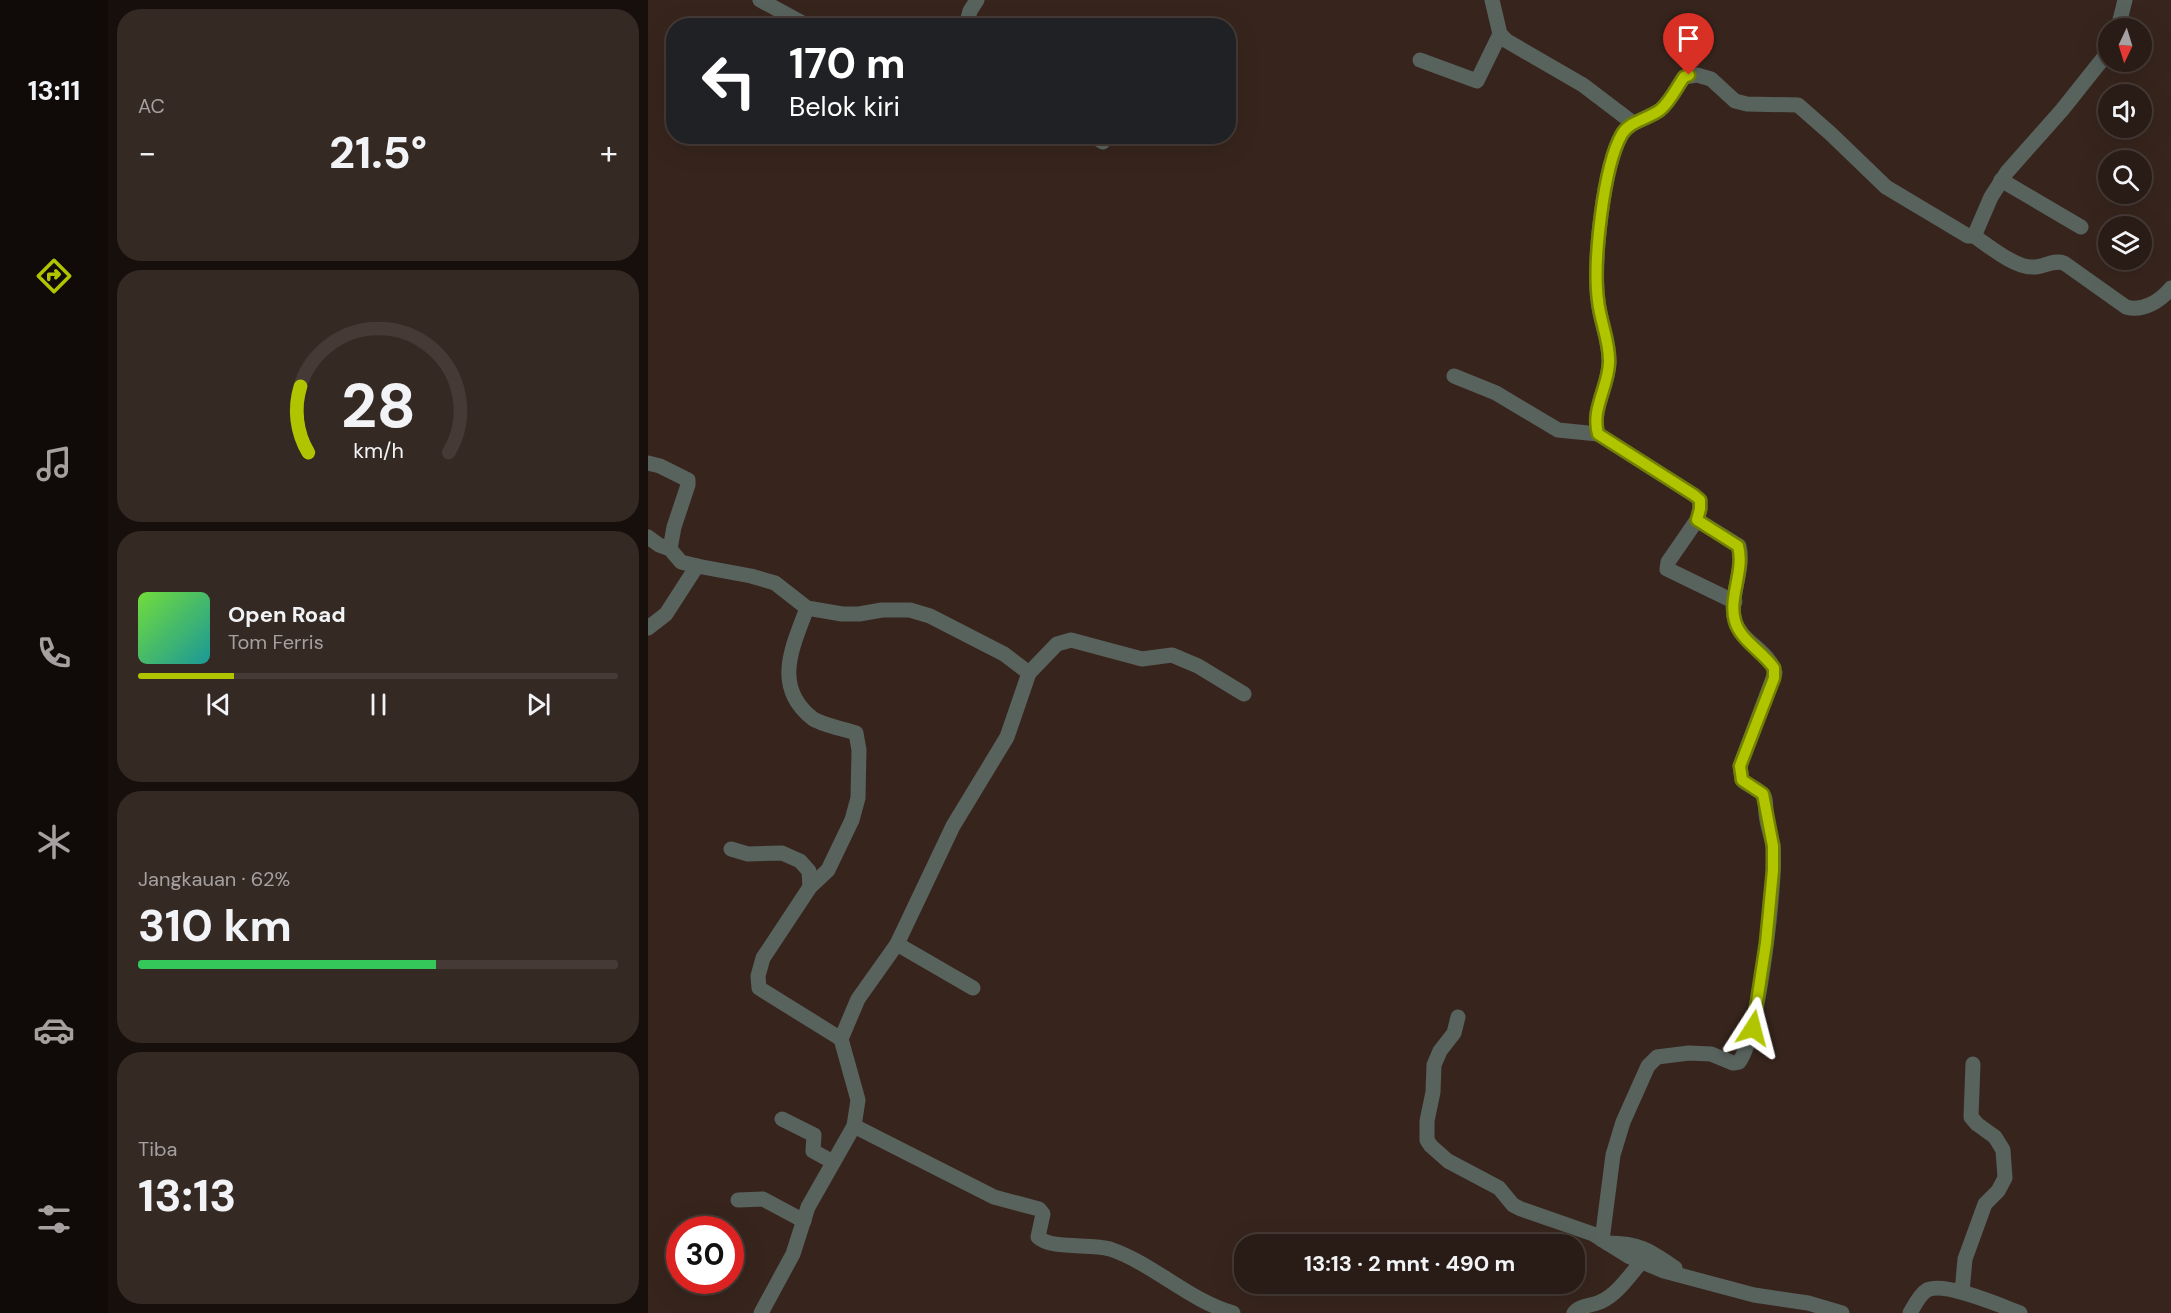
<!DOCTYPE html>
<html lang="id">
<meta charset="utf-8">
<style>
body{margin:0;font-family:"DM Sans",sans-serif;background:#352923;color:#f1f3f6;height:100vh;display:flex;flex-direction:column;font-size:22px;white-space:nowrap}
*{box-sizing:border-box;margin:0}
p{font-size:20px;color:#a5a1a1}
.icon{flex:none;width:33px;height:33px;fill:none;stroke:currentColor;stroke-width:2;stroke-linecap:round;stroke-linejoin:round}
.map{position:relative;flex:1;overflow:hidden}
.drawer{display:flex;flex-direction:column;gap:9px;padding:9px;background:#170f0c;width:540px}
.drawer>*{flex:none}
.top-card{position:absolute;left:18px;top:18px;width:570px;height:126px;border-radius:24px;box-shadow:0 6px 24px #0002,0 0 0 2px #453a35;background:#202124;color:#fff;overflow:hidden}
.needle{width:39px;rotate:184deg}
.tools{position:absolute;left:1450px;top:18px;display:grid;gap:12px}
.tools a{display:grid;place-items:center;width:54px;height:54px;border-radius:50%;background:#291c16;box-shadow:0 6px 24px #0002,0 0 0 2px #453a35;font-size:30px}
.speed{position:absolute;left:18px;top:1216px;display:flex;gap:12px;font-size:30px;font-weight:700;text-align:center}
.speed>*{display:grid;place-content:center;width:78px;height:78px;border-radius:50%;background:#291c16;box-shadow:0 6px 24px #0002,0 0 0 2px #453a35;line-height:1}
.speed .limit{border:9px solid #d22;background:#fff;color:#111}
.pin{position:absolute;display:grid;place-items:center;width:51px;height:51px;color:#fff;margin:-62px -26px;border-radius:50% 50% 50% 0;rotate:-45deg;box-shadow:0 0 6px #0007}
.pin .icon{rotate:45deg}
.me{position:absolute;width:66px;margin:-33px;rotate:9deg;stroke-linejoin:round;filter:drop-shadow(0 0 4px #0008)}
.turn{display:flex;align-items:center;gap:21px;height:126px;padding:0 24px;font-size:27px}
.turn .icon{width:78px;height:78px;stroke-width:2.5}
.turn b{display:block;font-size:42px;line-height:51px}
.big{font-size:45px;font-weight:700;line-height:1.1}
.drawer .widget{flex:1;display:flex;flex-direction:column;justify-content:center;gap:9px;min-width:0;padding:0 21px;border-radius:24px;background:#352923}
.drawer .dial{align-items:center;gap:0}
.dial svg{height:156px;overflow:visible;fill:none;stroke:#453a35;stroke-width:7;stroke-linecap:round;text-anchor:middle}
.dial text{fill:#f1f3f6;stroke:none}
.song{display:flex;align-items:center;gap:18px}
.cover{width:72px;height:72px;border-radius:9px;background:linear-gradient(135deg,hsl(100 70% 55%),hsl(180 70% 35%))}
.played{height:6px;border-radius:3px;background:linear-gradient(90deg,#b0c500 20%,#453a35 20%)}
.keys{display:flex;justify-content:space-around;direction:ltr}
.heat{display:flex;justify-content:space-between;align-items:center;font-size:33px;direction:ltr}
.charge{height:9px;border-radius:4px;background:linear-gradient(90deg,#34c759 62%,#453a35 0)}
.trip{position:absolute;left:586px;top:1234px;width:351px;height:60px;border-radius:24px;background:#291c16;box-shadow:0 6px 24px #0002,0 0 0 2px #453a35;font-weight:700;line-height:60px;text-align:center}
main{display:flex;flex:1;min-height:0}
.tab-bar{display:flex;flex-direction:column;width:108px;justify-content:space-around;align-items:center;background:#100b09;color:#a5a1a1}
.tab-bar .icon{width:42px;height:42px}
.tab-bar .on{color:#b0c500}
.tab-bar b{font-size:27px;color:#f1f3f6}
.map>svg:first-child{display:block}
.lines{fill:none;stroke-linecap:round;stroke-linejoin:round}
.minor{stroke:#59635e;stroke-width:15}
.route-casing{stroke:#728000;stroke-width:15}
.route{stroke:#b0c500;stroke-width:10}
</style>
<main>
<nav class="tab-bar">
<b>13:11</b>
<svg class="icon on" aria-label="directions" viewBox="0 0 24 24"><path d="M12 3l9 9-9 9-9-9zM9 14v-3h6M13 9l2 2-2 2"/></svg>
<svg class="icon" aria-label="music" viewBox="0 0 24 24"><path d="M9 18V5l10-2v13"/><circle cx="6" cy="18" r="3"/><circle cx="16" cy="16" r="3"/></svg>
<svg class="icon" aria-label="phone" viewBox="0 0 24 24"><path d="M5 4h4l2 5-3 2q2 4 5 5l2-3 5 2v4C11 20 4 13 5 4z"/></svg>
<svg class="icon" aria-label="climate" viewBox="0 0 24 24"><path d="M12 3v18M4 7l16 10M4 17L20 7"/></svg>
<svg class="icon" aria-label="car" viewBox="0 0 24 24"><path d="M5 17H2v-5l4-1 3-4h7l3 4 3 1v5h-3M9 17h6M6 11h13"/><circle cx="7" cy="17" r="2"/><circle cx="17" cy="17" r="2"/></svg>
<svg class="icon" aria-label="filters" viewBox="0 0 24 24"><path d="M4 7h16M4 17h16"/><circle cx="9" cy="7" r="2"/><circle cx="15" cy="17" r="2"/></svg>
</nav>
<section class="drawer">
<div class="widget"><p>AC</p>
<div class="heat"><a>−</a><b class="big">21.5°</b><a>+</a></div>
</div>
<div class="widget dial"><svg viewBox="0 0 100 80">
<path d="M14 69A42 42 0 1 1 86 69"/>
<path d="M14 69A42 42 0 0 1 10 35" stroke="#b0c500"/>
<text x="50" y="56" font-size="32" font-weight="700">28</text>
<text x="50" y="72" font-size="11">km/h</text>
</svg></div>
<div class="widget">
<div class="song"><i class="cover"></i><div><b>Open Road</b><p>Tom Ferris</p></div></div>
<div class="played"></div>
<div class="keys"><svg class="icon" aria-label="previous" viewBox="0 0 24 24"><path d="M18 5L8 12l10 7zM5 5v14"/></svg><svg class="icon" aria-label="pause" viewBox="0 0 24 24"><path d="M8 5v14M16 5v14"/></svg><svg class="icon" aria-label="next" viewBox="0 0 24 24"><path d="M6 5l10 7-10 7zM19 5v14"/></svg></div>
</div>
<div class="widget"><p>Jangkauan · 62%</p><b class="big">310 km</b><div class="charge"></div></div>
<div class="widget"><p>Tiba</p><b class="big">13:13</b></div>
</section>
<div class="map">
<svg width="1523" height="1313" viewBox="0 0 1523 1313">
<rect width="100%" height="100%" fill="#37251d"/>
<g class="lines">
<!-- minor -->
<g class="minor">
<polyline points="112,0 160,26"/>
<polyline points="844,0 852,34 859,41 935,85 985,123"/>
<polyline points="318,26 322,11 329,0"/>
<polyline points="1470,28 1477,0"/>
<polyline points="772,60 829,81 852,34"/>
<polyline points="445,136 455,142"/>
<polyline points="1353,180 1433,227"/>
<path d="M1326,236C1341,246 1366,267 1384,267C1395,268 1404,259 1416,263L1478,307C1495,312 1512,301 1523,288"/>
<polyline points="806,376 848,393 910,430 950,434"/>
<polyline points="0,463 12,466 40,480 40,485 26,527 22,549"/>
<polyline points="1049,520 1020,562 1019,569 1087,602"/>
<polyline points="0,537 11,545 22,549 33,562 49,566 103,576 127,583 159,608 194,614 211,614 234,610 262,610 282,616 356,654 381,673"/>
<polyline points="0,628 18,614 49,566"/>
<polyline points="83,849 100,854 134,853 152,861 161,871 162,887"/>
<polyline points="249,944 325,988"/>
<polyline points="810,1017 806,1033 792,1051 786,1065 785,1092 779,1121 779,1140 783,1146 800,1161 851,1188 865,1205 873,1209 945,1234 980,1256 1016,1271 1106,1295 1160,1303 1194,1313"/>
<polyline points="193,1039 210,999 249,944 305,826 359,737 381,673 409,644 423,640 494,659 524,655 550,666 596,694"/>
<polyline points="134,1119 166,1135 165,1151 185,1162"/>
<path d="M206,1126L346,1197L391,1209L395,1214L390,1237C403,1250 443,1243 462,1249C506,1264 540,1300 585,1313"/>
<polyline points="90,1200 115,1199 156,1221"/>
<path d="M954,1240L965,1155L975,1122L1000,1066L1009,1057L1041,1053L1063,1054L1085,1063L1091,1062C1110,1038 1129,878 1125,845C1123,835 1119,825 1118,814C1117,808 1119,801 1116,796C1112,789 1100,786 1094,780L1092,766L1127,673C1122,651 1093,642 1087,621C1080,598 1097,570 1091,546L1049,520L1052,509V500L1046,495L950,434C943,409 960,388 961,363C962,341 952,322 950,301C945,263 955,167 974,134C982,121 1000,119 1012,110C1022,102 1029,87 1036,77L1049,75L1063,79L1087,101L1099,104L1150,105L1183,134L1238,187L1320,236H1324L1327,234L1343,197L1359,172L1414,110L1461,51"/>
<path d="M959,1243C991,1243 1001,1250 1027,1268"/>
<polyline points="1314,1292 1317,1259 1337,1204 1350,1191 1357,1178 1355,1150 1347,1137 1329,1124 1323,1117 1325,1064"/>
<path d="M113,1313L145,1254L160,1207L206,1126L210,1100L193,1039L111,988L110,976L115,958L162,887L180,870L204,820L210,798L211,750L208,733C197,729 173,725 164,718C124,686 145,646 159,608"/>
<path d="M926,1313C932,1305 943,1306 952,1302C969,1295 982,1275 994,1261"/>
<path d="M1262,1313C1266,1306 1272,1294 1279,1290C1296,1281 1354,1306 1372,1313"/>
</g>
</g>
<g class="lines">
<!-- route casing -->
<g class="route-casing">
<path id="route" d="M1041,75L1036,77C1029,87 1022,102 1012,110C1000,119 982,121 974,134C955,167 945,263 950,300C952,322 962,341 961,363C960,388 943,409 950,434L1046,495L1052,500V509L1049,520L1090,546C1097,570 1080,598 1087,621C1092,640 1115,652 1126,668V678L1092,766L1094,780L1115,794L1125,846V870L1118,943L1105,1028"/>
</g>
<!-- route -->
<use href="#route" class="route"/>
</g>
</svg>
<div class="tools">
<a><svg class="needle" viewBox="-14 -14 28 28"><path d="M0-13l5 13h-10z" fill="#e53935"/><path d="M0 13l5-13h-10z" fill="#a5a1a1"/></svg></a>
<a><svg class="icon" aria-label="sound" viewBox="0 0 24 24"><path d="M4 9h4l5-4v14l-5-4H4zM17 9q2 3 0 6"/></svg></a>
<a><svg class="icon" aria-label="search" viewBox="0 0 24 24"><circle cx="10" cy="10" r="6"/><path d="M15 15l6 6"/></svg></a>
<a><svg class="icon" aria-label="layers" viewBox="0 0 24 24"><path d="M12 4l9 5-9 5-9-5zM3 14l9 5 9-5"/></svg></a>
</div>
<div class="speed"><div class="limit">30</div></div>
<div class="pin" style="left:1041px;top:75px;background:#d93025"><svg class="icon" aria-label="arrive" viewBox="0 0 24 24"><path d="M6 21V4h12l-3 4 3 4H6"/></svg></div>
<svg class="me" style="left:1105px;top:1028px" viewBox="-20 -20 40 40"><path d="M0-17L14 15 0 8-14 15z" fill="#b0c500" stroke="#fff" stroke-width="4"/></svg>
<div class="trip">13:13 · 2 mnt · 490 m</div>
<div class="top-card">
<div class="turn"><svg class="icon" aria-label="left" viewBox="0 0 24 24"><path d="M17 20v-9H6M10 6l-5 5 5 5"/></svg><div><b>170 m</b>Belok kiri</div></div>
</div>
</div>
</main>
